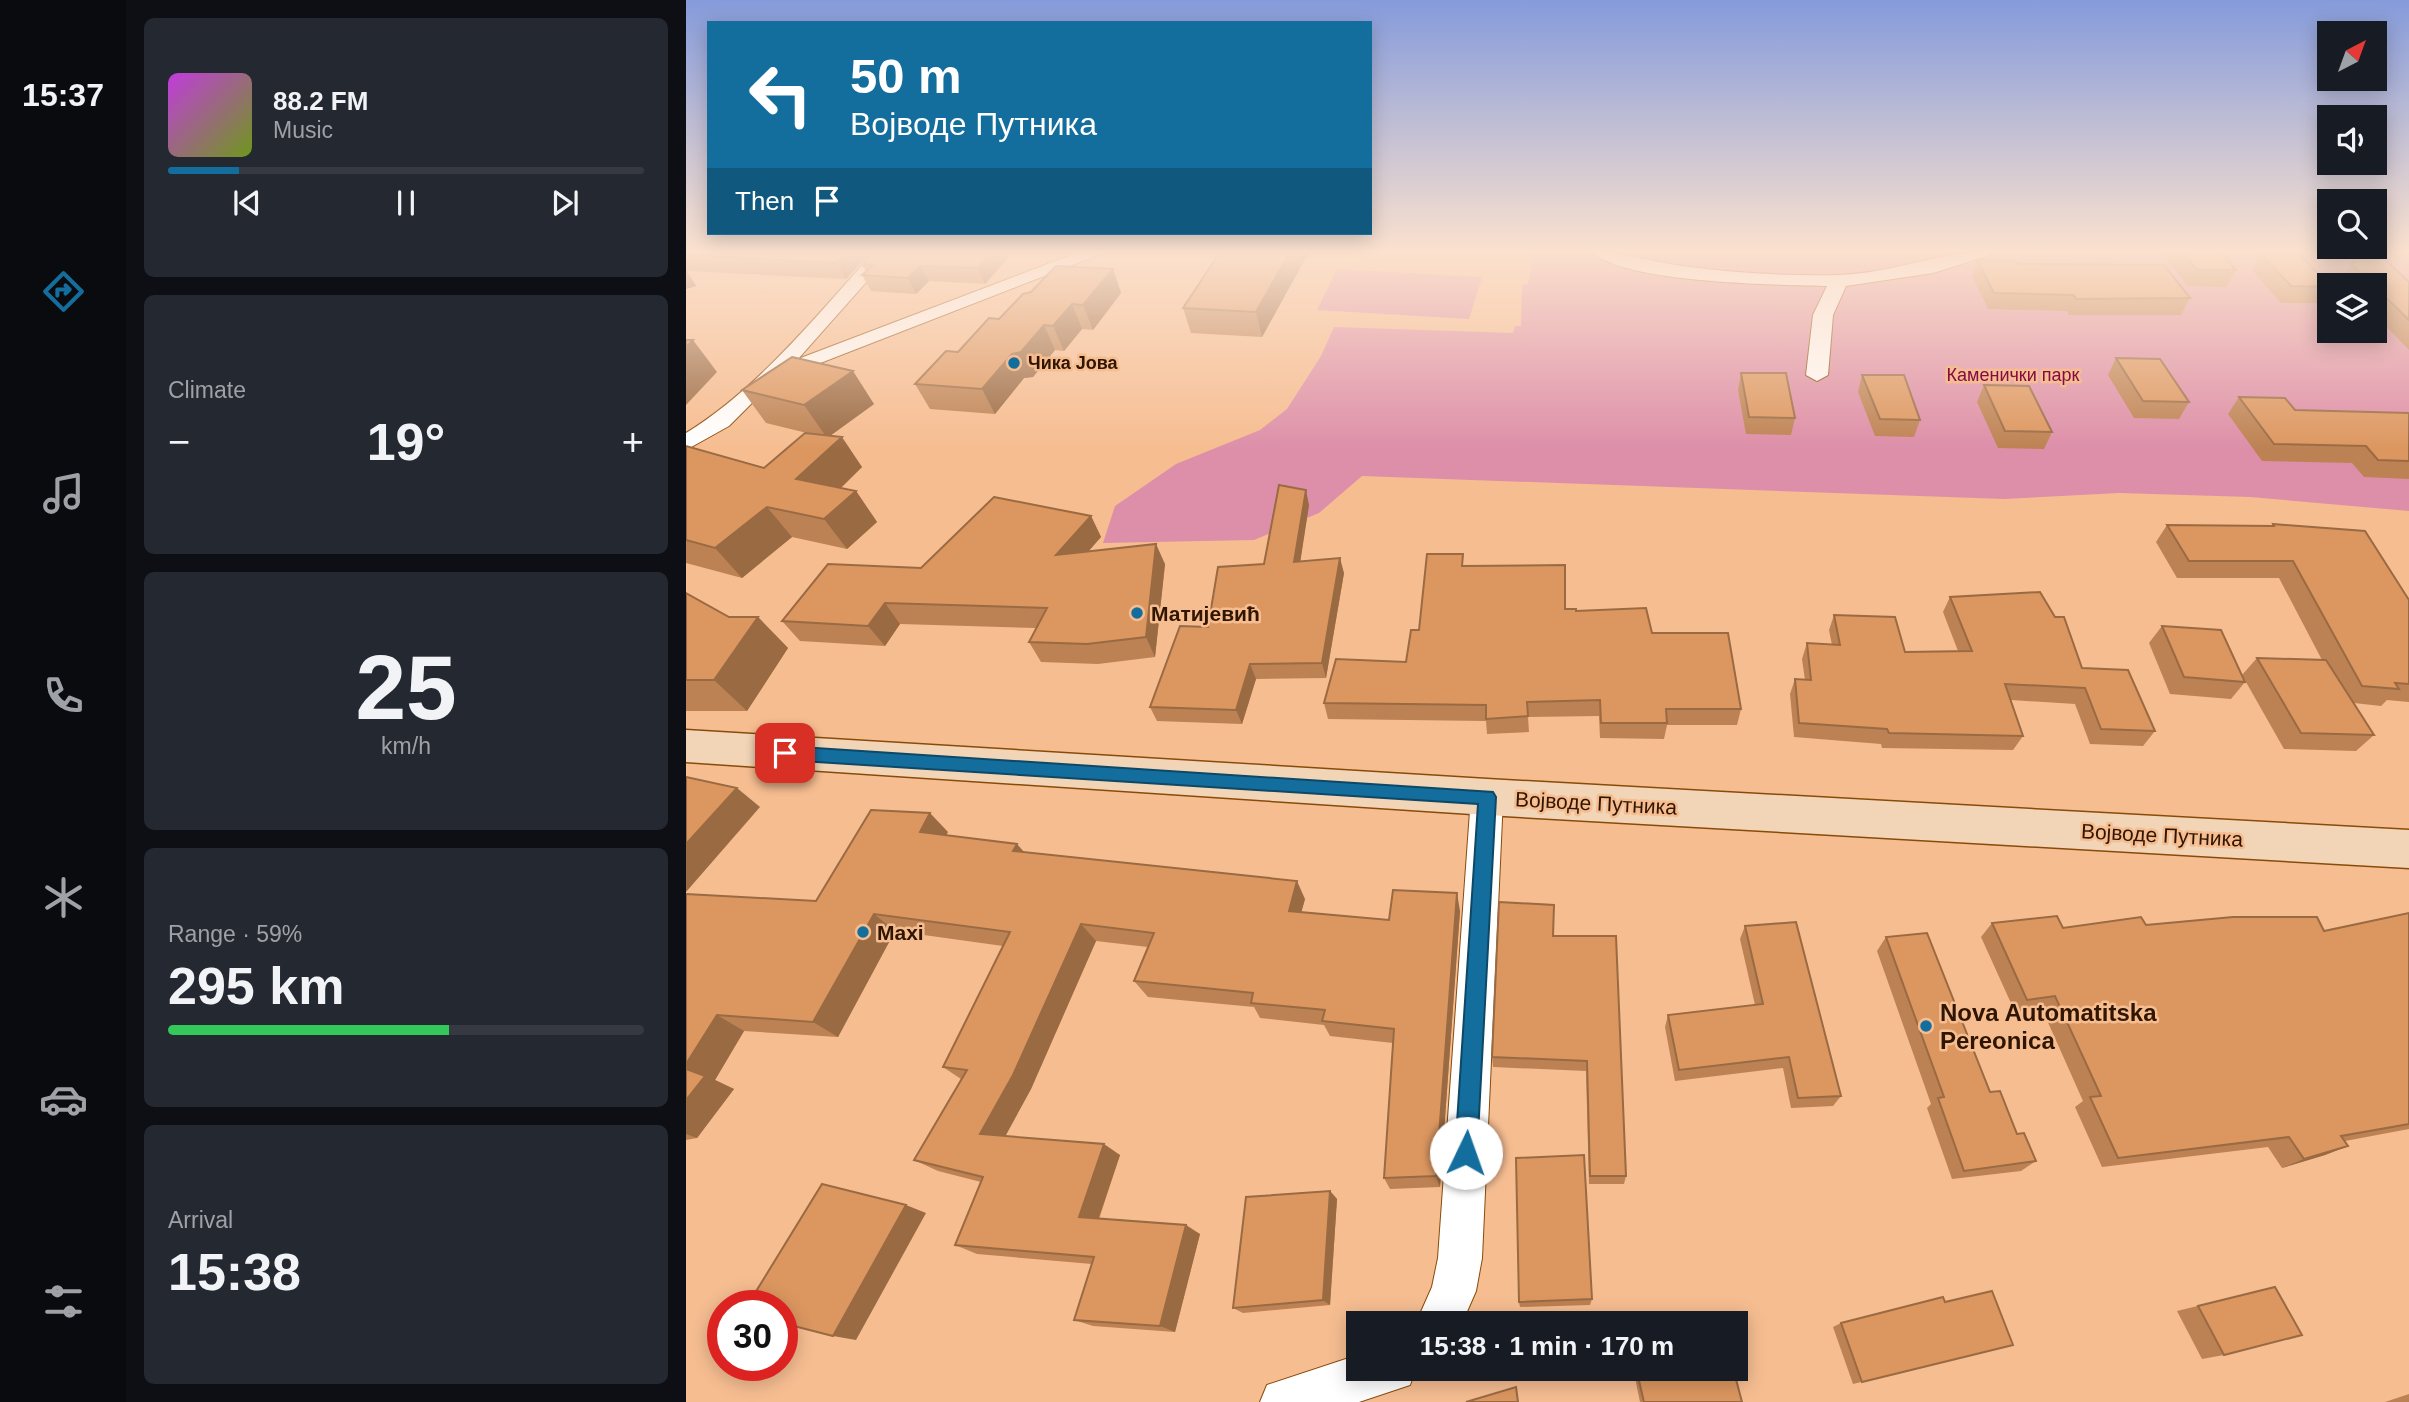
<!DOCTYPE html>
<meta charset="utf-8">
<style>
body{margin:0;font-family:Helvetica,sans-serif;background:#242831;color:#f1f3f6;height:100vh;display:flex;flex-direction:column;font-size:26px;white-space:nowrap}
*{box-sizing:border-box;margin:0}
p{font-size:23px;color:#9ea1a6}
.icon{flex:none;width:38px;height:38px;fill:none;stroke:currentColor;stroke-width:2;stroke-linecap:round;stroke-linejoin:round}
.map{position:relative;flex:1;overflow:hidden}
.side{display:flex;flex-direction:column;gap:18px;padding:18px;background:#0d0f14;width:560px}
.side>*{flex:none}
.hud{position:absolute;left:21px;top:21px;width:665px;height:214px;border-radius:0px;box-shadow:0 4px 18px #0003;background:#146e9d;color:#fff;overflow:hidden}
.needle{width:46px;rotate:41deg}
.tools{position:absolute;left:1631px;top:21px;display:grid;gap:14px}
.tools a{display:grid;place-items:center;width:70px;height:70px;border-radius:0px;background:#171b24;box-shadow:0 4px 18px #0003;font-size:35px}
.speed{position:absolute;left:21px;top:1290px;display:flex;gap:14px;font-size:35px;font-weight:700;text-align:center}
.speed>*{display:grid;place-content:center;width:91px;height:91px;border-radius:50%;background:#171b24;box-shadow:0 4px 18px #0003;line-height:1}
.speed .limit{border:10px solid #d22;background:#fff;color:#111}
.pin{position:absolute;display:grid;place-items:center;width:60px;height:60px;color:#fff;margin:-30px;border-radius:14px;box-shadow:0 4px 10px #0006}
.me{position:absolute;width:77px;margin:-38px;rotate:3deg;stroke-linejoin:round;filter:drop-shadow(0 0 5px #0008)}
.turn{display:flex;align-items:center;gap:24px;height:147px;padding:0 28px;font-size:32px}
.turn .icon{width:91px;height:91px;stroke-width:2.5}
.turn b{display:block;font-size:49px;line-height:60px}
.then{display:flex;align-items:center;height:66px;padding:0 28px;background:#0003;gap:14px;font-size:26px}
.big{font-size:52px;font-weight:800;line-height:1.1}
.side .widget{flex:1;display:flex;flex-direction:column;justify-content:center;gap:10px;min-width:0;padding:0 24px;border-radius:10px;background:#242831}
.side .dial{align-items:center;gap:0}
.dial b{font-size:91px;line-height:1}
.song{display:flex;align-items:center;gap:21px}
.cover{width:84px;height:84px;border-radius:10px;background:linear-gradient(135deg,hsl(290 70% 55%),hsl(80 70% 35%))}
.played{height:7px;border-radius:4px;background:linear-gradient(90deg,#146e9d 15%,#363941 15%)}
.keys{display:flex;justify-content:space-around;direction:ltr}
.heat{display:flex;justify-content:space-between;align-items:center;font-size:38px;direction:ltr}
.charge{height:10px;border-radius:5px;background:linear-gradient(90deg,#34c759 59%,#363941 0)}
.trip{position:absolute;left:660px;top:1311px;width:402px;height:70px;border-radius:0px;background:#171b24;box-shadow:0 4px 18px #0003;font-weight:800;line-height:70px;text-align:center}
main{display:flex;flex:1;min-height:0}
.menu{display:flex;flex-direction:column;width:126px;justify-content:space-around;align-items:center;background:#090b0e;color:#9ea1a6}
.menu .icon{width:49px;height:49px}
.menu .on{color:#146e9d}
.menu b{font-size:32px;color:#f1f3f6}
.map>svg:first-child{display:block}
.green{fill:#dd8fa9;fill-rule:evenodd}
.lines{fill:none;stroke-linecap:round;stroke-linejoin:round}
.minor-casing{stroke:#894b09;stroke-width:2}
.secondary-casing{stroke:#894b09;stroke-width:3}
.minor{fill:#fff;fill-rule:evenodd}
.secondary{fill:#f2d5b6;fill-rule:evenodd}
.wall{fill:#bd8253}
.shaded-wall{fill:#9a6a43}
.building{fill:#dc9760;stroke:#9a6a43;stroke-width:2}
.route{fill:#146e9d;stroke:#0d4866;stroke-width:2}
.poi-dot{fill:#146e9d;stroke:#f6bd91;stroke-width:2.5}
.labels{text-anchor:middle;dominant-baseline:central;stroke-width:5;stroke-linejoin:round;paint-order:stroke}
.far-poi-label{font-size:18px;font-weight:bold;fill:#301600;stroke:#f6bd91;text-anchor:start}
.far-park-label{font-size:18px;fill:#830b47;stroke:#f6bd91}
.poi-label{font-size:21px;font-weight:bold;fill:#301600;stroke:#f6bd91;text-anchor:start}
.street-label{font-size:21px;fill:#301600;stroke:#f6bd91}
.near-poi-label{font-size:24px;font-weight:bold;fill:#301600;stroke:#f6bd91;text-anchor:start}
</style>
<main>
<nav class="menu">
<b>15:37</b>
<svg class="icon on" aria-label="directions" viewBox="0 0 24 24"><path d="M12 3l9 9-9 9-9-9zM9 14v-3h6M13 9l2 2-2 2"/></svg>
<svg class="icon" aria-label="music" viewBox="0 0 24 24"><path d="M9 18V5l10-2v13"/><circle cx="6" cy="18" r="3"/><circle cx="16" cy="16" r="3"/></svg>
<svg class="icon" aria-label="phone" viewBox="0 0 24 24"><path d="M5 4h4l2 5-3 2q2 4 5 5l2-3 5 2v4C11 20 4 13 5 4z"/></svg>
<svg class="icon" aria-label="climate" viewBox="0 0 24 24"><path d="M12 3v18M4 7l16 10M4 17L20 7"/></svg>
<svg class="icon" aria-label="car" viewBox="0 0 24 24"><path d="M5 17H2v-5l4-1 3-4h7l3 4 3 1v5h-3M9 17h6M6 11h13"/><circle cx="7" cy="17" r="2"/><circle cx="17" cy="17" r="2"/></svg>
<svg class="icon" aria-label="filters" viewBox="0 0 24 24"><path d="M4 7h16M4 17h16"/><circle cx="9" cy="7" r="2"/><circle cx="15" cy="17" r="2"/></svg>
</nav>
<section class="side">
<div class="widget">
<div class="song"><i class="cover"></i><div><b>88.2 FM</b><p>Music</p></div></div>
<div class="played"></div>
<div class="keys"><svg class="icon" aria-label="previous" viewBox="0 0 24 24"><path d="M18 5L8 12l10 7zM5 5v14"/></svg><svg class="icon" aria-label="pause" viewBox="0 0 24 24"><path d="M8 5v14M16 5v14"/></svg><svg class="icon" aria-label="next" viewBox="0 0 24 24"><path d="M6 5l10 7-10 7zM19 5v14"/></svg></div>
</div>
<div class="widget"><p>Climate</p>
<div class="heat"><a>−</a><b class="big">19°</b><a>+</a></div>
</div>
<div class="widget dial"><b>25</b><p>km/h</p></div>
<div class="widget"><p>Range · 59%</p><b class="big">295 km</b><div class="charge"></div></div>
<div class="widget"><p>Arrival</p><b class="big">15:38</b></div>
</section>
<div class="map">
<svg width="1723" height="1402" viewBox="0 0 1723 1402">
<rect width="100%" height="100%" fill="#f6bd91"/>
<!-- green -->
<g class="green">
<path d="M848,252H1723V511L1564,497L1433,493L1318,499L676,476L633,513L568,540L417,543L429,506L490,464L574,430L601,409L635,356L648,327L827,333L829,326H835L836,285L842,284ZM1643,285H1689V331H1643Z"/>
<polygon points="651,269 796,277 783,319 631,310"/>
</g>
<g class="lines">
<!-- minor casing -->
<g class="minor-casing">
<g id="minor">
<path d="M188,252H207L112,359L393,252H420L88,381L43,426L0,450V433C73,388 131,315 188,252Z"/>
<path d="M907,252C938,252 966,262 996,266C1047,273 1100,276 1151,275C1203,274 1253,252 1304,252L1301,256L1247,273L1160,286L1147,315L1142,375L1131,381L1120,375L1127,315L1141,286C1096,285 935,283 907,252Z"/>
<polygon points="801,783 812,787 817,797 796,1258 790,1291 776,1323 730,1323 746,1287 752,1258 785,797 790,787"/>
<polygon points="672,1355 672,1368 730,1368 724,1385 673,1402 574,1402 581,1385"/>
</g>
</g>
<!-- secondary casing -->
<g class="secondary-casing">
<polygon id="secondary" points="0,730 801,779 1723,830 1723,868 801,815 0,762"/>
</g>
<!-- minor -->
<use href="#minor" class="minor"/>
<!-- secondary -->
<use href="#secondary" class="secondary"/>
</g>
<!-- wall -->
<g class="wall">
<polygon points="0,252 185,252 160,279 1,271 10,286 0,289"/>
<polygon points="187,252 327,252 299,284 243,281 230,294 185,291 176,275 180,272 176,265"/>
<polygon points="534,252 623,252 576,337 505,333 497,308"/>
<polygon points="1479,252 1534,252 1550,270 1540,287 1502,286 1477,255"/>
<polygon points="1575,254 1643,285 1643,290 1634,303 1595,303 1566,270"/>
<polygon points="1291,260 1332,264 1504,298 1495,315 1383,315 1381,311 1302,309 1286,276"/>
<polygon points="1665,264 1723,282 1723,350 1689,315 1689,285 1659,285 1654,280"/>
<polygon points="427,269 435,293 407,330 396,329 378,351 369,350 347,377 338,378 309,414 244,409 229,384 272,352 313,319"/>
<polygon points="1430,358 1503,402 1493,419 1448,418 1422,375"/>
<polygon points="1055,373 1109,418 1105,435 1060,434 1052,390"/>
<polygon points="1176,375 1234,420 1228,437 1189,436 1172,392"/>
<polygon points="1298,385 1366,432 1358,449 1312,448 1291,402"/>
<polygon points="56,390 188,404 144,436 176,467 155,488 170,491 191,522 161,549 106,537 56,578 0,563 0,446 78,468 121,433 80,423"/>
<polygon points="1553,397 1609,410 1723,413 1723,479 1678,477 1666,463 1576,461 1542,414"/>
<polygon points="623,505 614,561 658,573 640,678 570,679 556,724 471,721 464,707 522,627 578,564"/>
<polygon points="405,516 415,537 401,552 479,564 469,657 412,664 355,662 343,642 350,628 214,624 199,646 114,641 96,621 235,568"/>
<polygon points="1587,524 1723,600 1723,702 1701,700 1695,706 1668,703 1688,735 1670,751 1598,749 1556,675 1571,658 1636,660 1593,578 1491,578 1470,542 1481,525 1585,526"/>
<polygon points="778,566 879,609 966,633 1055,709 1051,725 981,725 978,739 914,738 913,716 842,717 843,732 801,734 800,721 642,719 638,703 720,662"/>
<polygon points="0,593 43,617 72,617 102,648 61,711 0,711"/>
<polygon points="1264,597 1396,668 1469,731 1457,746 1404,744 1389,704 1325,700 1337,736 1327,750 1196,748 1195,744 1108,737 1104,694 1109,679 1119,680 1116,659 1121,643 1146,645 1143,630 1148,615 1219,652 1272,651 1257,612"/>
<polygon points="1476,626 1559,682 1545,699 1484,694 1463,643"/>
<polygon points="262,832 260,835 338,852 619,899 615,912 703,920 774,911 754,1187 704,1189 698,1178 707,1043 644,1036 638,1025 574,1018 568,1007 462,997 448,981 462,947 410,941 345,1089 319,1136 434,1155 413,1219 514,1234 489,1332 407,1326 388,1320 406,1264 291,1254 269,1245 295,1182 252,1171 228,1160 275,1079 257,1067 317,946 209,931 152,1037 58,1031 29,1080 48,1089 11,1138 0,1140 0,894 130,901"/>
<polygon points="1723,913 1723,1129 1659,1141 1662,1146 1639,1155 1596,1168 1582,1147 1416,1167 1389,1107 1397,1101 1356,1009 1329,1012 1295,937 1306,923 1377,928 1460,925 1638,931"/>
<polygon points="1059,926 1155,1096 1147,1106 1105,1108 1097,1068 989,1081 979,1027 982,1015 1069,1005 1054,939"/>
<polygon points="867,936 940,1176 938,1184 903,1184 900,1071 807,1067 806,1057"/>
<polygon points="1200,937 1304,1092 1350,1161 1335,1171 1266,1179 1241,1108 1245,1104 1191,951"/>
<polygon points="644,1191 651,1199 644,1305 557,1313 547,1308"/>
<polygon points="1589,1287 1538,1355 1516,1359 1491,1311"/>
<polygon points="906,1299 904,1305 834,1307 833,1302"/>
<polygon points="1259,1302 1327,1345 1167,1384 1147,1327 1155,1323"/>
<polygon points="947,1368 1047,1368 1056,1402 954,1402"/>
<polygon points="1723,1394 1723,1402 1699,1402"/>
</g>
<!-- shaded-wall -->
<g class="shaded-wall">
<polygon points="161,252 185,252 160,279 151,263"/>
<polygon points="306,252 327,252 299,284 292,268"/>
<polygon points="604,252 623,252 576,337 570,312"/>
<polygon points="234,266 243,281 230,294 222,278"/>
<polygon points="427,269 435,293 407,330 397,305"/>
<polygon points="0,270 10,286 0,289"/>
<polygon points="386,304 396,329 378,351 367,326"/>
<polygon points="358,325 369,350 347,377 338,378 309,414 296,389 326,354"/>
<polygon points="7,340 31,372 0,405 0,347"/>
<polygon points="167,371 188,404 141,438 118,405"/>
<polygon points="156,437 176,467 133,509 110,479"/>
<polygon points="620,490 623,505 612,577 608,562"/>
<polygon points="170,491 191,522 161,549 138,519"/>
<polygon points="81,507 106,537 56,578 29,548"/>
<polygon points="405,516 415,537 381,576 370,555"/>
<polygon points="470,544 479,564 469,657 460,637"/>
<polygon points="654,558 658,573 640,678 636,663"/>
<polygon points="199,603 214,624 199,646 182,626"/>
<polygon points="72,617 102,648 61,711 28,680"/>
<polygon points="564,664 570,679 556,724 550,710"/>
<polygon points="51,788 74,807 0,892 0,844"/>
<polygon points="244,813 262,832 252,850 234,832"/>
<polygon points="331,844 347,862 327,851"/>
<polygon points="611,881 619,899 611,928 603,911"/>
<polygon points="771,893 774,911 754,1187 750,1176"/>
<polygon points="188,914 209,931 152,1037 127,1022"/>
<polygon points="395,924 410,941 345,1089 314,1146 294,1134"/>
<polygon points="31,1015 58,1031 29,1080 48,1089 11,1138 0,1134 0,1064"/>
<polygon points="418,1144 434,1155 410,1226 393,1217"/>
<polygon points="1662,1146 1639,1155 1596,1168 1618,1159"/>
<polygon points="644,1191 651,1199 644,1305 637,1300"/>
<polygon points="220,1205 240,1213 170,1340 147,1336"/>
<polygon points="500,1225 514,1234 489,1332 474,1326"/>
</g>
<!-- building -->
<g class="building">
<polygon points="0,252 161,252 151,263 0,255"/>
<polygon points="187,252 306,252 292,268 234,266 222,278 176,275 188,265 176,265"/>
<polygon points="534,252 604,252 570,312 497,308"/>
<polygon points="1497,252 1534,252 1550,270 1511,270"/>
<polygon points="1676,252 1691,252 1723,282 1723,320 1689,287 1689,285 1687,285 1665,264"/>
<polygon points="1575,254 1613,254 1643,285 1643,287 1605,286"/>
<polygon points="1291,260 1330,261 1332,264 1478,265 1504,298 1390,299 1388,295 1308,293"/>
<polygon points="370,266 427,269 397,305 386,304 367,326 358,325 335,352 326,354 296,389 229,384 260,351 272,352 303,318 313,319 337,294 345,292"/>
<polygon points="0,340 7,340 0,347"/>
<polygon points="106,357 167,371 118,405 56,390"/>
<polygon points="1430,358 1474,359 1503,402 1457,401"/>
<polygon points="1055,373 1100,373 1109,418 1063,417"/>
<polygon points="1176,375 1218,375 1234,420 1194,419"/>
<polygon points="1298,385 1343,386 1366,432 1319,431"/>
<polygon points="1553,397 1599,398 1609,410 1723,413 1723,461 1692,460 1680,446 1588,444"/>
<polygon points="119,433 156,437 110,479 170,491 138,519 81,507 29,548 0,540 0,446 78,468"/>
<polygon points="593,485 620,490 608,562 654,558 636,663 564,664 550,710 464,707 494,626 522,627 532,567 578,564"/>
<polygon points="308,497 405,516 370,555 470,544 460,637 401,644 343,642 361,608 199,603 182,626 96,621 142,564 235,568"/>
<polygon points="1587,524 1679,531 1723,600 1723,684 1709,683 1713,689 1676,686 1607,561 1503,561 1481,525 1588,526"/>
<polygon points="741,554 777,554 776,566 879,565 879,609 890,609 890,611 960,608 966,633 1042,633 1055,709 980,709 981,723 915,723 914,700 841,702 842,716 800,719 800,705 638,703 650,659 720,662 725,630 733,630"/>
<polygon points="1354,592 1369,617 1378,617 1396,668 1442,670 1469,731 1415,729 1399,688 1319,684 1337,736 1203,733 1201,729 1113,723 1109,679 1125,680 1121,643 1154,645 1148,615 1209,617 1219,652 1286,651 1264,597"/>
<polygon points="0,593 43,617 72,617 28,680 0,680"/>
<polygon points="1476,626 1535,630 1559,682 1498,677"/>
<polygon points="1571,658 1640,660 1688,735 1615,733"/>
<polygon points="0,777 51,788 0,844"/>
<polygon points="185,810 244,813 234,832 331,844 327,851 611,881 603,911 703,920 707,890 771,893 750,1176 698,1178 708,1029 636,1021 639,1010 565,1003 567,993 448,981 468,933 395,924 327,1075 294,1134 418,1144 393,1217 500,1225 474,1326 388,1320 408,1257 269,1245 297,1177 228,1160 281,1070 257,1067 324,932 188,914 127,1022 31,1015 0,1064 0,894 130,901"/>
<polygon points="813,902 868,905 867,936 930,936 940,1176 904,1176 901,1061 806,1057"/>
<polygon points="1723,913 1723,1124 1655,1136 1662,1146 1618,1159 1603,1137 1432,1158 1404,1097 1415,1096 1369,996 1341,1000 1306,923 1371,916 1377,928 1455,917 1460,925 1547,917 1631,917 1638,931"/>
<polygon points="1110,922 1155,1096 1112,1098 1103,1057 993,1070 982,1015 1077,1004 1059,926"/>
<polygon points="1241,933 1304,1092 1314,1091 1331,1134 1338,1133 1350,1161 1278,1171 1252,1098 1258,1097 1200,937"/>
<polygon points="0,1069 19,1076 0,1100"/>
<polygon points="898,1155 906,1299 833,1302 830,1158"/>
<polygon points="136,1184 220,1205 147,1336 96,1323 96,1306 61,1306"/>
<polygon points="644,1191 637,1300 547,1308 560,1197"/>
<polygon points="1589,1287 1616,1335 1538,1355 1512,1306"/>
<polygon points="1306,1291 1327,1345 1176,1382 1155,1323 1257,1297 1259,1302"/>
<polygon points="950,1368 1047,1368 1056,1402 958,1402"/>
<polygon points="830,1387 832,1402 780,1402"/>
</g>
<!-- sky -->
<linearGradient id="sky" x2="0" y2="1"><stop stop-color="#859bdb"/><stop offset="0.56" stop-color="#fbe1ce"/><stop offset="1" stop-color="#fbe1ce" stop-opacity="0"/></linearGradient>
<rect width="1723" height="449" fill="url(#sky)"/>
<!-- route -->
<polygon class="route" points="99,746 807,792 810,797 791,1153 788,1160 780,1164 772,1160 769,1153 792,804 99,760 91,753"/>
<!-- markers -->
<g class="poi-dot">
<circle cx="328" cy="363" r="7"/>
<circle cx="451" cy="613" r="7"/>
<circle cx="177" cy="932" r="7"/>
<circle cx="1240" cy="1026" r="7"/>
</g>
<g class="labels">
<!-- far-poi labels -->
<g class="far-poi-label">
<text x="342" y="363">Чика Јова</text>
</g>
<!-- far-park labels -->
<g class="far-park-label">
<text x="1327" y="375">Каменички парк</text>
</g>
<!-- poi labels -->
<g class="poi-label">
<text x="465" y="613">Матијевић</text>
<text x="191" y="932">Maxi</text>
</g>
<!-- street labels -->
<g class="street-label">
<text transform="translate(910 803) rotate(3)">Војводе Путника</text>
<text transform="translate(1476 835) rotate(3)">Војводе Путника</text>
</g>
<!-- near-poi labels -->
<g class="near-poi-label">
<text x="1254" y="1012">Nova Automatitska<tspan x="1254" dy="28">Pereonica</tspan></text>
</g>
</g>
</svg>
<div class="tools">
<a><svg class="needle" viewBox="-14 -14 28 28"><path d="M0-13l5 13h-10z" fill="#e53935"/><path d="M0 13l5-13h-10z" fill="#9ea1a6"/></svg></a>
<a><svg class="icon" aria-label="sound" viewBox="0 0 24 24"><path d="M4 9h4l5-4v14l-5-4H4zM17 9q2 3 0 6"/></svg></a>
<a><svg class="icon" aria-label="search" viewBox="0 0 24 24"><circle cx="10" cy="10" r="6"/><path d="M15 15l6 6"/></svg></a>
<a><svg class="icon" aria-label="layers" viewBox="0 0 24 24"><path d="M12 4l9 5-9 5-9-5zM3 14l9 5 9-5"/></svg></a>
</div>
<div class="speed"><div class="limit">30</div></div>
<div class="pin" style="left:99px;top:753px;background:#d93025"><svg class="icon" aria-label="arrive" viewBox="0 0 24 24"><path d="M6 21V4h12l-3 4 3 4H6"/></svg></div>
<svg class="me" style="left:780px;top:1153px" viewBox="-20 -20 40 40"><circle r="19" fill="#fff"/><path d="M0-13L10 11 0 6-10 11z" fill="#146e9d"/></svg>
<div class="trip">15:38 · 1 min · 170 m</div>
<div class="hud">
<div class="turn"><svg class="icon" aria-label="left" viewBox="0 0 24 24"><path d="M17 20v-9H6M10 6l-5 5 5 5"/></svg><div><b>50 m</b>Војводе Путника</div></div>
<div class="then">Then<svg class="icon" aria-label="arrive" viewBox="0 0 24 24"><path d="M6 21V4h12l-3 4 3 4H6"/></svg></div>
</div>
</div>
</main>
